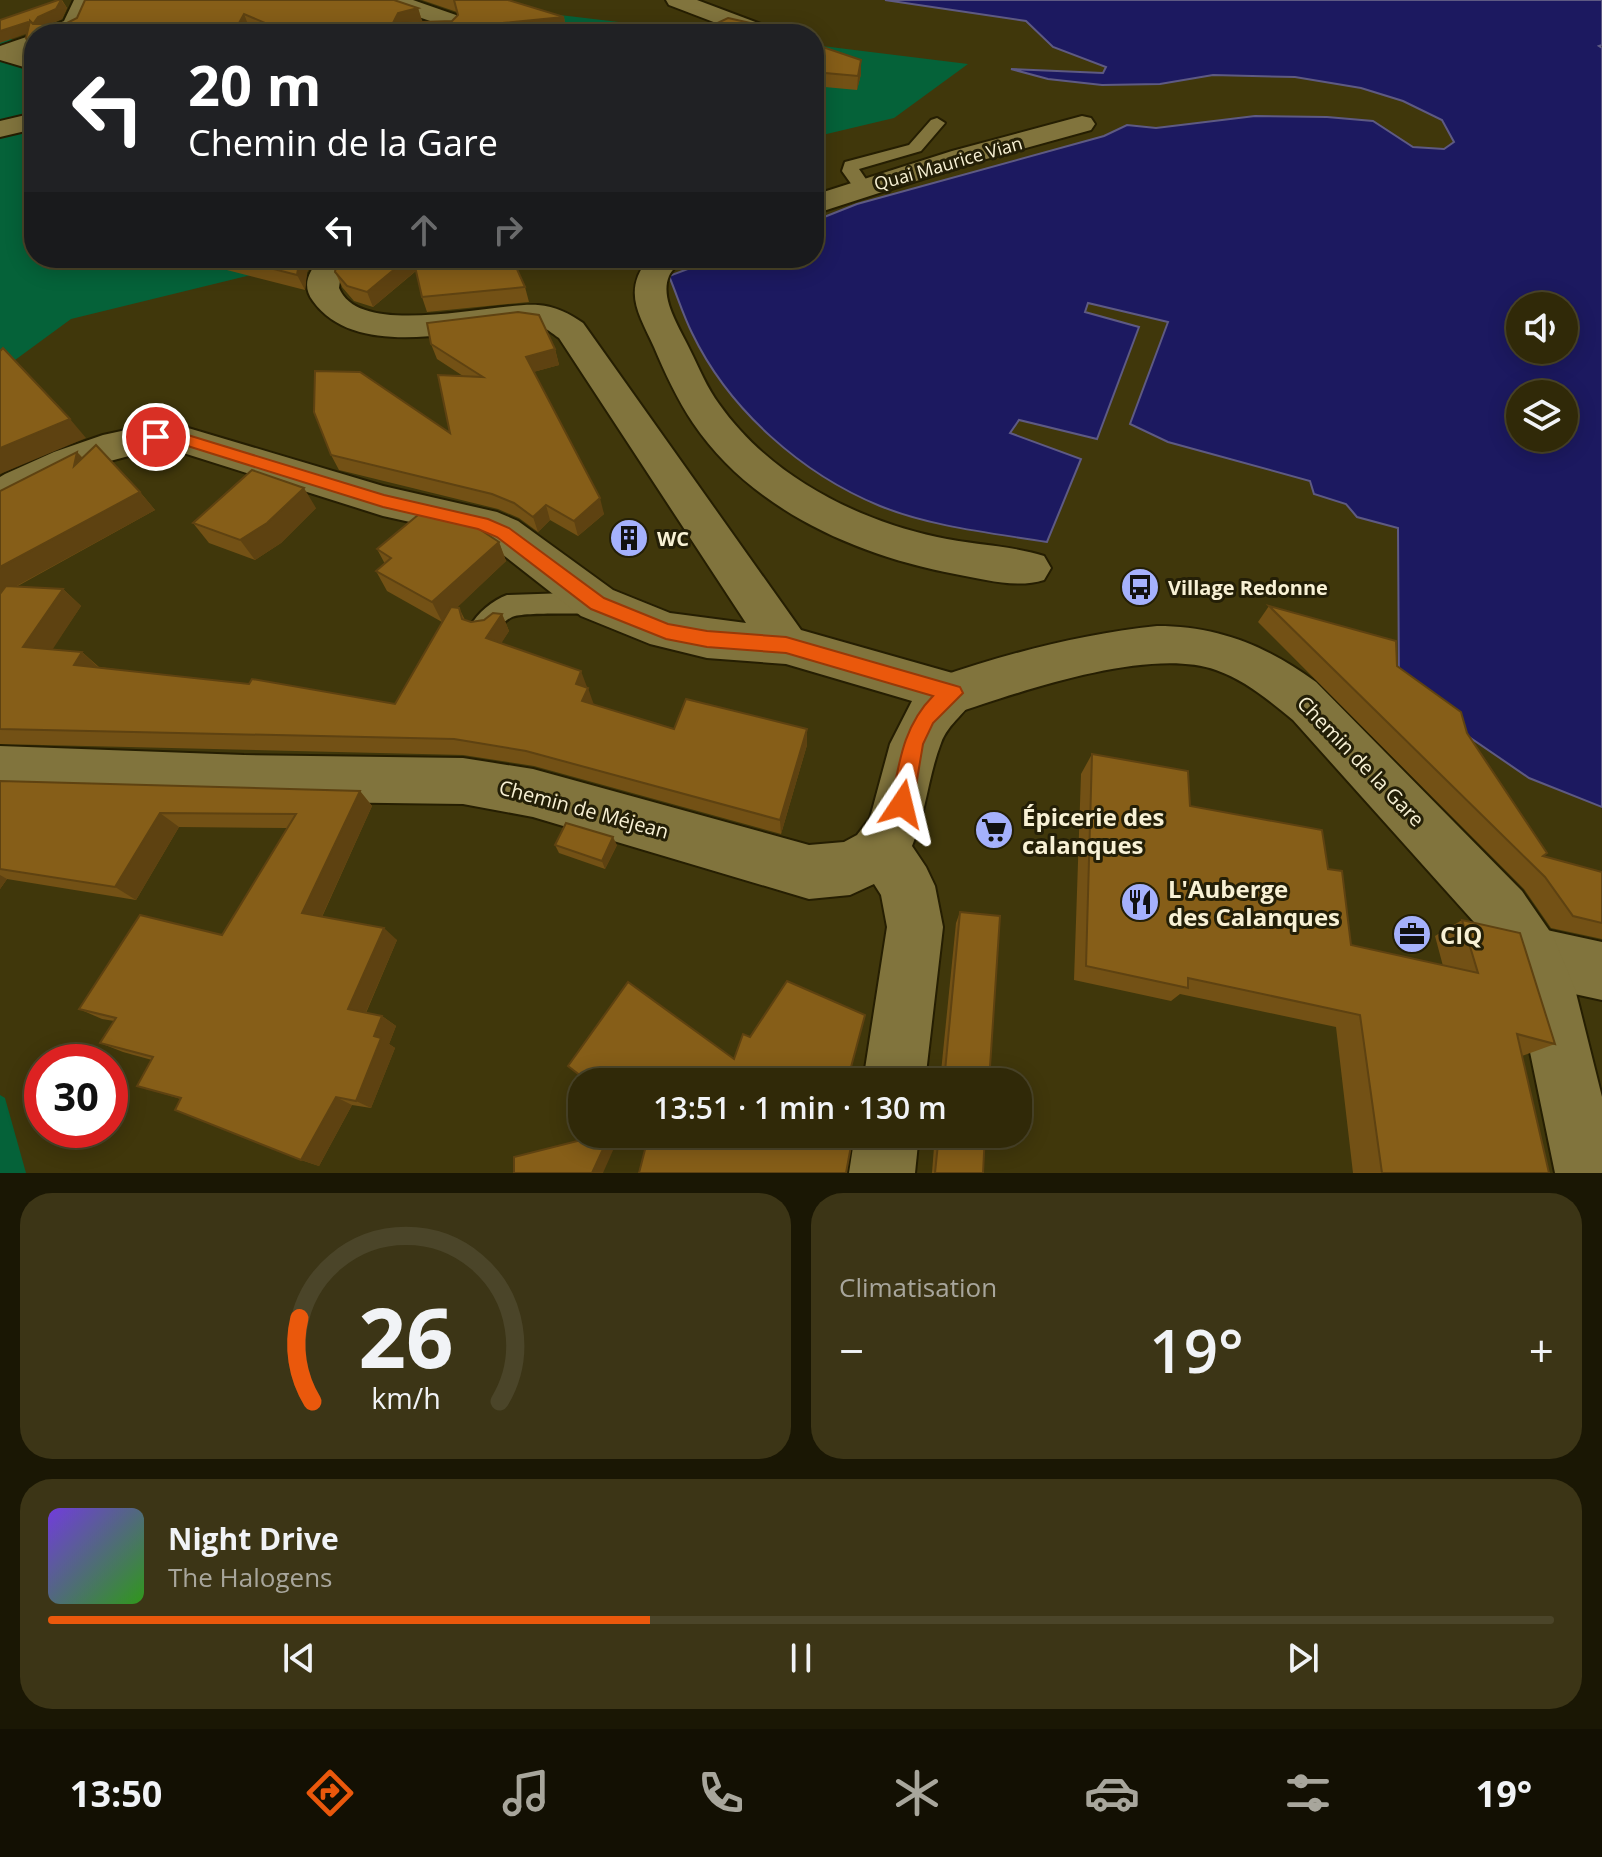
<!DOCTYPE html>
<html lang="fr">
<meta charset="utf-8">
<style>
body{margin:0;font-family:"Open Sans",sans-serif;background:#3c3516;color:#f1f3f6;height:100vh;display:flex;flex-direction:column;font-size:30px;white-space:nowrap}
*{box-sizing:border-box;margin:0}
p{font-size:26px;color:#a8a69c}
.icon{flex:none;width:44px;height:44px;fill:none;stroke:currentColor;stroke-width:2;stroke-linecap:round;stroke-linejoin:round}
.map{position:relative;height:1173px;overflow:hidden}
.sheet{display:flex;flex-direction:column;gap:20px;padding:20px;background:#1a1704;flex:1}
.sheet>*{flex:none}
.banner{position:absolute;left:24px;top:24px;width:800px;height:244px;border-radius:32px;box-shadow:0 4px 20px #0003,0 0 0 2px #4b4529;background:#202124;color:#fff;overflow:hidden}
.fabs{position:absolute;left:1506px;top:292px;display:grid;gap:16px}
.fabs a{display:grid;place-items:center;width:72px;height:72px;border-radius:50%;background:#302908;box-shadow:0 4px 20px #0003,0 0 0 2px #4b4529;font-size:40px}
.speed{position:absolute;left:24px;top:1044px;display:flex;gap:16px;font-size:40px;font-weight:700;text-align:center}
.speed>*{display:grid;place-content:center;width:104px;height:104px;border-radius:50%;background:#302908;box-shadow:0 4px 20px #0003,0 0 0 2px #4b4529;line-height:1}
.speed .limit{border:12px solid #d22;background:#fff;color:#111}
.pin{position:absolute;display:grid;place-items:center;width:68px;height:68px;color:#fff;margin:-34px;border:4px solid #fff;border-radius:50%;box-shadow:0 2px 8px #0007}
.me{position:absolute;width:88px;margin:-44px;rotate:10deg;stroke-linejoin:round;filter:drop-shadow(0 0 6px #0008)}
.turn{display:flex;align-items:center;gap:28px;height:168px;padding:0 32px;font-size:36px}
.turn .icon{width:104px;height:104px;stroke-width:2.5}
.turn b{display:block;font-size:56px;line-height:68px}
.lanes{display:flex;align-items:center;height:76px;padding:0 32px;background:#0003;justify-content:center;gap:40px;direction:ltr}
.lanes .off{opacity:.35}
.big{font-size:60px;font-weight:600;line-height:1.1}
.sheet .card{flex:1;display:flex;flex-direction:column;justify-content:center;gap:12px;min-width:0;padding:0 28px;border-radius:32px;background:#3c3516}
.sheet .dial{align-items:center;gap:0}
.dial svg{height:208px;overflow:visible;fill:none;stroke:#4b4529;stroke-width:7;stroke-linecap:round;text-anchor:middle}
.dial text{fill:#f1f3f6;stroke:none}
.song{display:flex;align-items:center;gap:24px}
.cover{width:96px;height:96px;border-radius:12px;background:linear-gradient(135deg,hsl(260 70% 55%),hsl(110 70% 35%))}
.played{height:8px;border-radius:4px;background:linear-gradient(90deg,#ea580c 40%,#4b4529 40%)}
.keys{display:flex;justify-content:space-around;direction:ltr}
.heat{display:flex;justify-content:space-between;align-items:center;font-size:44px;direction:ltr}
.sheet .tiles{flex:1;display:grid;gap:20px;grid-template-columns:1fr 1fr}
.card:last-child{grid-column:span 2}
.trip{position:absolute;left:568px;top:1068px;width:464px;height:80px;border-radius:32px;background:#302908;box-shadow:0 4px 20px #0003,0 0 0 2px #4b4529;font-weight:600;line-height:80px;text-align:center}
.tab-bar{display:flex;height:128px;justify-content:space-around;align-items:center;background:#131003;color:#a8a69c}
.tab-bar .icon{width:56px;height:56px}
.tab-bar .on{color:#ea580c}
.tab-bar b{font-size:36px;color:#f1f3f6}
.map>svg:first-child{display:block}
.green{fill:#056239}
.water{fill:#1c1960;stroke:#5e5a83;stroke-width:2;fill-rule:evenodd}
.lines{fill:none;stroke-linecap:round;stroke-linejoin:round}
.lane-casing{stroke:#251e02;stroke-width:4}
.street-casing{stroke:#251e02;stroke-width:4}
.secondary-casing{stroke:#251e02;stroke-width:4}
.lane{fill:#81743d;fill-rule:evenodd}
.street{fill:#81743d;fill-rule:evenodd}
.secondary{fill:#81743d;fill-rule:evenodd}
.wall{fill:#735115}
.shaded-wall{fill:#5e4211}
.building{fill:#865e18;stroke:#5e4211;stroke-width:2}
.route{fill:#ea580c;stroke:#983908;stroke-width:2}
.labels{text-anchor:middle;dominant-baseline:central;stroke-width:6;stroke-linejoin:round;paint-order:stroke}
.far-street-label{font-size:18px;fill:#f8f1d5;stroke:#241f07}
.poi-label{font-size:20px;font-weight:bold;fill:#f8f1d5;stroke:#241f07;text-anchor:start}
.street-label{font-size:20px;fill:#f8f1d5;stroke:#241f07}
.near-poi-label{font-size:24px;font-weight:bold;fill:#f8f1d5;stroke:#241f07;text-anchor:start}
</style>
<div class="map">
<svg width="1602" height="1173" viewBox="0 0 1602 1173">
<rect width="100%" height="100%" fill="#40370b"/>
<!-- green -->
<g class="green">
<polygon points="526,11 720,34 474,34"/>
<polygon points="0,34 34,50 34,258 320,258 71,319 0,371"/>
<polygon points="814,45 968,64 894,118 814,137"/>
<polygon points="0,1095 5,1098 26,1173 0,1173"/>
</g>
<!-- water -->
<path class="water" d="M885,0H1602V45L1599,46L1602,48V807L1529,778L1399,689L1398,528L1357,517L1346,504L1314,494L1310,481L1168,442L1130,424L1168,322L1088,303L1085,312L1139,327L1097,439L1019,420L1010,433L1081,459L1047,542C992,533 932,527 880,506C802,474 729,410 692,333C683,315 677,295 669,276L717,258H814V221L857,204L1104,136L1127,125L1156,128L1255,116L1327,117L1373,121L1413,147L1444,149L1454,142L1442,120L1403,101L1361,88L1295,77L1213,75L1160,84L1102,85L1048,79L1011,69L1103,73L1106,67L1053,47L1026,21ZM1520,306H1564V350H1520ZM1520,394H1564V438H1520Z"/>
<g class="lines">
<!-- lane casing -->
<g class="lane-casing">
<g id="lane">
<polygon points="937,118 945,123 921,151 859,169 872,188 869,192 857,192 842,171 845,162 909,145 931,120"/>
<path d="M597,592L606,596L610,603L606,610L597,614C581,614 523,612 512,617C496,625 494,642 473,635L470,627C477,613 493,600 507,595Z"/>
</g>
</g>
<!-- street casing -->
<g class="street-casing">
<g id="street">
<polygon points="74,0 89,0 92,5 82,30 73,34 41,34 45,29 64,21"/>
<polygon points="381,0 413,0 456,15 459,26 455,31 399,34 403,29 433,22 384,5"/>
<polygon points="666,0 697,0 774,29 778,34 745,34 669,5"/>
<polygon points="35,34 34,49 26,52 34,55 34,70 0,60 0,46"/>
<polygon points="34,113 34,129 0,137 0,121"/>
<polygon points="1082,116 1091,118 1095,124 1091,130 972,163 814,214 814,195 952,151"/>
<path d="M321,258H356L341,274L339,288C360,340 493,302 538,305C555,306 570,314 583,323L801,630L970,678L977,693C968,712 948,723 941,743C928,776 926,813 912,846L926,867L935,886L943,927L925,1082H863L887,927L881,895L874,884L850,895L809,899L533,817L463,804L244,801L0,792V746L244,755L463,758L533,769L809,845L844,842L857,835L870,818L890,744L912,701L786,664L707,658L650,644L581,616L488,543L473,536L383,516L177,451L140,453L99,464L34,495L14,508L0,513V477L5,474L54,452L103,435L140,427L178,425L383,486L497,512L518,521L613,590L670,613L746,623L559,338C553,334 545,327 538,325C524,323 508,327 494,329C438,335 351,354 313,301C301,285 309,271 321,258Z"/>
<path d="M649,258H684C679,265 672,269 669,276C659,299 681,330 690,350C699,368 707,388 719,404C769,475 854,519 937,537C972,545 1010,545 1044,556L1051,568L1044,580C1016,589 983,579 955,574C855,555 751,509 693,423C677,399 665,373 654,347C639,314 622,291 649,258Z"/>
<polygon points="1533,927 1602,942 1602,1000 1533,985 1513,976 1504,956 1513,936"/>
<polygon points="855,1134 919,1134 915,1173 849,1173"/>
</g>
</g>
<!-- secondary casing -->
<g class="secondary-casing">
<path id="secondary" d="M1157,626C1218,626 1267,646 1316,682L1522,891L1553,936L1575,989L1602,1097V1173H1555L1517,989L1511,974L1482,931L1293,720C1270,701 1245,680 1216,670C1149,646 1019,692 953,714L936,708L929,693L936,678C1008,653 1082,634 1157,626Z"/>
</g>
<!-- lane -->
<use href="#lane" class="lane"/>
<!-- street -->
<use href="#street" class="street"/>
<!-- secondary -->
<use href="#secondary" class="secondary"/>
</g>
<!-- wall -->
<g class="wall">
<polygon points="58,0 62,0 67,8 62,19 50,24 65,24 77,18 418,8 422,21 452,21 458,15 457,12 422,0 508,0 564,17 566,31 534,34 266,34 249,27 34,34 34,54 29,45 27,33 0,42 0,20"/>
<polygon points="814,44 861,60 861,74 857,90 814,86"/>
<polygon points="183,258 317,258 307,272 305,290 184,259"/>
<polygon points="339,258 526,258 516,267 525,287 529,302 427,312 422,297 416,271 373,307 354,301 342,287 335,272"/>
<polygon points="431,344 555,349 559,365 533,372 604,514 578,536 550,520 538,532 519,518 498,509 339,470 331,455 450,433 463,376 437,359"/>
<polygon points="77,452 83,458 140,492 155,510 16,587 63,589 81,606 52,649 82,652 99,667 395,704 442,622 387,591 376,571 385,564 377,549 499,542 506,561 457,607 459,608 465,620 471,622 484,620 502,614 509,631 501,643 587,687 593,704 674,729 807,729 807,745 781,834 534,766 463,755 0,744 0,491"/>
<polygon points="316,508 281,543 255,560 209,543 193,523"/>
<polygon points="1269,606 1397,666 1543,856 1602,872 1602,939 1551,928 1524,889 1258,622"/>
<polygon points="1092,754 1190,806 1328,869 1351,945 1443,966 1435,936 1462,920 1555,1044 1522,1056 1549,1173 1353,1173 1336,1027 1180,994 1171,1001 1074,980 1081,774"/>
<polygon points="0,781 360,791 372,806 322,917 397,940 366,1013 382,1016 396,1026 389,1044 395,1048 371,1108 352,1105 319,1166 301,1160 181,1099 137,1086 152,1060 123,1052 100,1043 114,1021 102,1019 79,1009 222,935 287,828 179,827 136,900 7,879 0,889"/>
<polygon points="555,845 617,845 605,869 559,853"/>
<polygon points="960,912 989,1082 940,1082 956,923"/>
<polygon points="935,1134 985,1134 983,1173 932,1173"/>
</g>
<!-- shaded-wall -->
<g class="shaded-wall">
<polygon points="61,0 67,8 62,19 44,26 32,25 38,17"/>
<polygon points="418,8 422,21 393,23 398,13"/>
<polygon points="244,14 249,27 246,34 233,34"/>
<polygon points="564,17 566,31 534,34 472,34 472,26"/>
<polygon points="28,22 34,31 0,43 0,31"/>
<polygon points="861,60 861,74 857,90 858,76"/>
<polygon points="300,258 317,258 307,272 305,290 297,275"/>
<polygon points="408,258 414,258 418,269 373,307 367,292"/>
<polygon points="504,258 526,258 503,278 498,263"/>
<polygon points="555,349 559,365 530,373 526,357"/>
<polygon points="70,419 86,438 0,474 0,448"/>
<polygon points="77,452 93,470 74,466"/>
<polygon points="304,488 316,508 281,543 255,560 240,540"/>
<polygon points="140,492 155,510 0,595 0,567"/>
<polygon points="600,498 604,514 578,536 574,521"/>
<polygon points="546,505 550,520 538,532 533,517"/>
<polygon points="499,542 506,561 442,622 432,602"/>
<polygon points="63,589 81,606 43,664 23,647"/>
<polygon points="502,614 509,631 494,655 486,638"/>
<polygon points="82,652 100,669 74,665"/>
<polygon points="581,671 587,687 581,700 576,684"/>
<polygon points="588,688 594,705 582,701"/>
<polygon points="807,729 807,745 781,834 780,820"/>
<polygon points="360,791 372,806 318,925 302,913"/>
<polygon points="160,813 179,827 136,900 115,887"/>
<polygon points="613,837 617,845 605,869 602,861"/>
<polygon points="0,875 7,879 0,889"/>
<polygon points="384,928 397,940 363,1019 348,1009"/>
<polygon points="382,1016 396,1026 389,1044 395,1048 371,1108 356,1101 374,1036"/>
<polygon points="336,1097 352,1105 319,1166 301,1160"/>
<polygon points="610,1134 612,1134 618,1139 603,1173 592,1173"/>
</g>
<!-- building -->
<g class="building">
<polygon points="58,0 61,0 56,9 38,17 33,24 30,21 30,23 28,22 0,31 0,20"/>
<polygon points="85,0 394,0 418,8 398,13 393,23 452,21 458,15 454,0 508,0 564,17 472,26 472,34 291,34 244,14 233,34 34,34 34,48 29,45 26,38 30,21 33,24 65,24 77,18"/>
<polygon points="728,18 755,24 785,34 694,34"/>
<polygon points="814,44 861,60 858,76 814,72"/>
<polygon points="230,258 300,258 297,275"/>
<polygon points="339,258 408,258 367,292 347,286 335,272 337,260"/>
<polygon points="413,258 504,258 498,263 512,258 525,287 422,297"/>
<polygon points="518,312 539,315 555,349 526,357 600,498 574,521 546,505 533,517 514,503 492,494 331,455 314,412 315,371 360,372 450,433 438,375 483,377 431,344 427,323"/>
<polygon points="3,348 70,419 0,448 0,351"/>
<polygon points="96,445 140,492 0,567 0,491 77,452 74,466"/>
<polygon points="252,470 304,488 267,523 240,540 193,523"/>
<polygon points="424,510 464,519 499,542 432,602 376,571 391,558 377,549"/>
<polygon points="6,586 63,589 23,647 82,652 74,665 249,684 252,679 395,704 451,607 459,608 462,619 471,622 484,620 493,613 502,614 486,638 581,671 576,684 588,688 582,701 674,729 686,699 807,729 780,820 526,751 454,739 0,729 0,594"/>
<polygon points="1269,606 1396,641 1397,666 1461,712 1467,733 1547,853 1543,856 1602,872 1602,923 1573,916 1545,877"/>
<polygon points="1092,754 1188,771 1190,806 1322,830 1328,869 1342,871 1351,945 1478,973 1462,920 1520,933 1555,1044 1517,1034 1549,1173 1382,1173 1360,1015 1188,978 1188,988 1086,966"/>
<polygon points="0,781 360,791 302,913 384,928 348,1009 382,1016 374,1036 381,1038 356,1101 336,1097 301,1160 175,1110 181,1098 137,1086 153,1057 100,1043 116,1018 79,1009 140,915 222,935 296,814 160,813 115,887 0,869"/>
<polygon points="566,823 613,837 602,861 555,845"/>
<polygon points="960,912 1000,916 989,1082 944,1082"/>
<polygon points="787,981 865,1015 847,1082 586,1082 586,1080 568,1066 628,982 734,1059 743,1034 750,1037"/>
<polygon points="605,1134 610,1134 592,1173 514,1173 514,1157"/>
<polygon points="649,1134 833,1134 832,1138 851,1146 846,1173 639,1173"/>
<polygon points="939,1134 985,1134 983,1173 935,1173"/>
</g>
<!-- route -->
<path class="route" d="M156,432H178L384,495L488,519L509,528L604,598L668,624L707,631L786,637L953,685L960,687L963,693L933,723L923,744L913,804L910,812L902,814L894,812L891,804C899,764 903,726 933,696L786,653L707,647L666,639L591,609L497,537L478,529L383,507L178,443L150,441V433Z"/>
<!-- icons -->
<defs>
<g id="building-disc" transform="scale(2)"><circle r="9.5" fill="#a5b1fc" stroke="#241f07"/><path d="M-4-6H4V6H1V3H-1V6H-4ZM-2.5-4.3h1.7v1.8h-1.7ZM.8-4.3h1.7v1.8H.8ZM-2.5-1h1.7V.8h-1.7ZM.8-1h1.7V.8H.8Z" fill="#111"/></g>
<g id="bus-disc" transform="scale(2)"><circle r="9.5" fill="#a5b1fc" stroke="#241f07"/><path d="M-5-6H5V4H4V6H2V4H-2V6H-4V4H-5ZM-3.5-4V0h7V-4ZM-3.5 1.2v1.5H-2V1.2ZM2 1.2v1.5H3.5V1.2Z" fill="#111"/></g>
<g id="supermarket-disc" transform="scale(2)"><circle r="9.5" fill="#a5b1fc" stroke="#241f07"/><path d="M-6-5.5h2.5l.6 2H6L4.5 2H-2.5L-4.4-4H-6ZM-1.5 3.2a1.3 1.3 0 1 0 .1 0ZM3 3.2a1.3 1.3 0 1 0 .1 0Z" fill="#111"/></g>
<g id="restaurant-disc" transform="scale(2)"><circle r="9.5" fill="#a5b1fc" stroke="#241f07"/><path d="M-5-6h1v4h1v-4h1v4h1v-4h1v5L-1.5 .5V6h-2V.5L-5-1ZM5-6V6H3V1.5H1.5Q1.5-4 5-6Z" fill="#111"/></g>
<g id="office-disc" transform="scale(2)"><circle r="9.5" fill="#a5b1fc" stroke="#241f07"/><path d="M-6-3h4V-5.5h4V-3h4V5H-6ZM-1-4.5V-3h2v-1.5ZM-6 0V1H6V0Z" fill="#111"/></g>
</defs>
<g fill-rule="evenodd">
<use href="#building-disc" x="629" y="538"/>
<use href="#bus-disc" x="1140" y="587"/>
<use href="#supermarket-disc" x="994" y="830"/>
<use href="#restaurant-disc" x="1140" y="902"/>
<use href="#office-disc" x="1412" y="934"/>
</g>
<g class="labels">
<!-- far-street labels -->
<g class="far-street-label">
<text transform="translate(948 163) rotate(-16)">Quai Maurice Vian</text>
</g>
<!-- poi labels -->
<g class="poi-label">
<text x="657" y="538">WC</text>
<text x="1168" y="587">Village Redonne</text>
</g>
<!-- street labels -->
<g class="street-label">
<text transform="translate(1361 761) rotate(46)">Chemin de la Gare</text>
<text transform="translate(584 809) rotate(15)">Chemin de Méjean</text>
</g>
<!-- near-poi labels -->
<g class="near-poi-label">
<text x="1022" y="816">Épicerie des<tspan x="1022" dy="28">calanques</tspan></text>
<text x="1168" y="888">L'Auberge<tspan x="1168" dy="28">des Calanques</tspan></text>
<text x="1440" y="934">CIQ</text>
</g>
</g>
</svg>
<div class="fabs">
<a><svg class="icon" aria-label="sound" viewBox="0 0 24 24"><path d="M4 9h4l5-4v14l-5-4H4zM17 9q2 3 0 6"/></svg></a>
<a><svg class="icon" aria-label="layers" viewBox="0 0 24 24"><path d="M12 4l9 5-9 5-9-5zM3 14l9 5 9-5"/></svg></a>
</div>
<div class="speed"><div class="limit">30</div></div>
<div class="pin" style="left:156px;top:437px;background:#d93025"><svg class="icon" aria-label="arrive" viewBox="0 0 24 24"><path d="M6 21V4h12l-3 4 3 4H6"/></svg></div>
<svg class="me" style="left:902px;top:804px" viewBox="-20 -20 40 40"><path d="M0-17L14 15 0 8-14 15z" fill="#ea580c" stroke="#fff" stroke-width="4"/></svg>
<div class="trip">13:51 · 1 min · 130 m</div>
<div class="banner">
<div class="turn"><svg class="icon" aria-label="left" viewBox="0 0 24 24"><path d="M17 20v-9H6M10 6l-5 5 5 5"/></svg><div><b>20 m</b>Chemin de la Gare</div></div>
<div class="lanes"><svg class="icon" aria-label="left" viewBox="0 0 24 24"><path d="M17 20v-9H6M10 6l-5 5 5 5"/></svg><svg class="icon off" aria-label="ahead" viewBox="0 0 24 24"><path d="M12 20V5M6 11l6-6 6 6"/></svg><svg class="icon off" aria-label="right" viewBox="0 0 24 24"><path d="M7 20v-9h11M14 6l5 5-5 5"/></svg></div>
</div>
</div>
<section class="sheet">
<div class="tiles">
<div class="card dial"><svg viewBox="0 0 100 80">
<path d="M14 69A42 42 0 1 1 86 69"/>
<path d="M14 69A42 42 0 0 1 9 37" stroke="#ea580c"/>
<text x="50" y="56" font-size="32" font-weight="700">26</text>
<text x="50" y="72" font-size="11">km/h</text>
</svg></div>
<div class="card"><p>Climatisation</p>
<div class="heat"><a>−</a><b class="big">19°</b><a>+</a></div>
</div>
<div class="card">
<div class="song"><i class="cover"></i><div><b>Night Drive</b><p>The Halogens</p></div></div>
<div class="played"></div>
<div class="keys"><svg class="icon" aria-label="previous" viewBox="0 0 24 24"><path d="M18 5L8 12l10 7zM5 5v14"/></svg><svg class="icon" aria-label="pause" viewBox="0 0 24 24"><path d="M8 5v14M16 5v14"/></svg><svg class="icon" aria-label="next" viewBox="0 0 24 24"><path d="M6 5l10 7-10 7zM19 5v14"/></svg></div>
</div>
</div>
</section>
<nav class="tab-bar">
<b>13:50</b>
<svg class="icon on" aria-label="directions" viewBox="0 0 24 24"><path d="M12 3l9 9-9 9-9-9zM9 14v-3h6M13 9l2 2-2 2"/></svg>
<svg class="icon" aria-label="music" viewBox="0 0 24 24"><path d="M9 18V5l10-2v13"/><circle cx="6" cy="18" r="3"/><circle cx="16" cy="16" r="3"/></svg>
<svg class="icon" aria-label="phone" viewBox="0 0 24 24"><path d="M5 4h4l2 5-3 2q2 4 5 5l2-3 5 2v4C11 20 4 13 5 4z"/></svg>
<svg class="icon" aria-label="climate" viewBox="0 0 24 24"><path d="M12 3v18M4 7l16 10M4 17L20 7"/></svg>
<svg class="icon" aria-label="car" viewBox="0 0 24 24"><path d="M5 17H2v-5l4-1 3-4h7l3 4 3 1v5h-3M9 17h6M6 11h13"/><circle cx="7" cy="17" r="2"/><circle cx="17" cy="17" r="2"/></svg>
<svg class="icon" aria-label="filters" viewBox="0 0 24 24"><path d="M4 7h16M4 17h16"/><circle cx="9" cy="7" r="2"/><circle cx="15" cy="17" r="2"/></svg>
<b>19°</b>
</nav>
